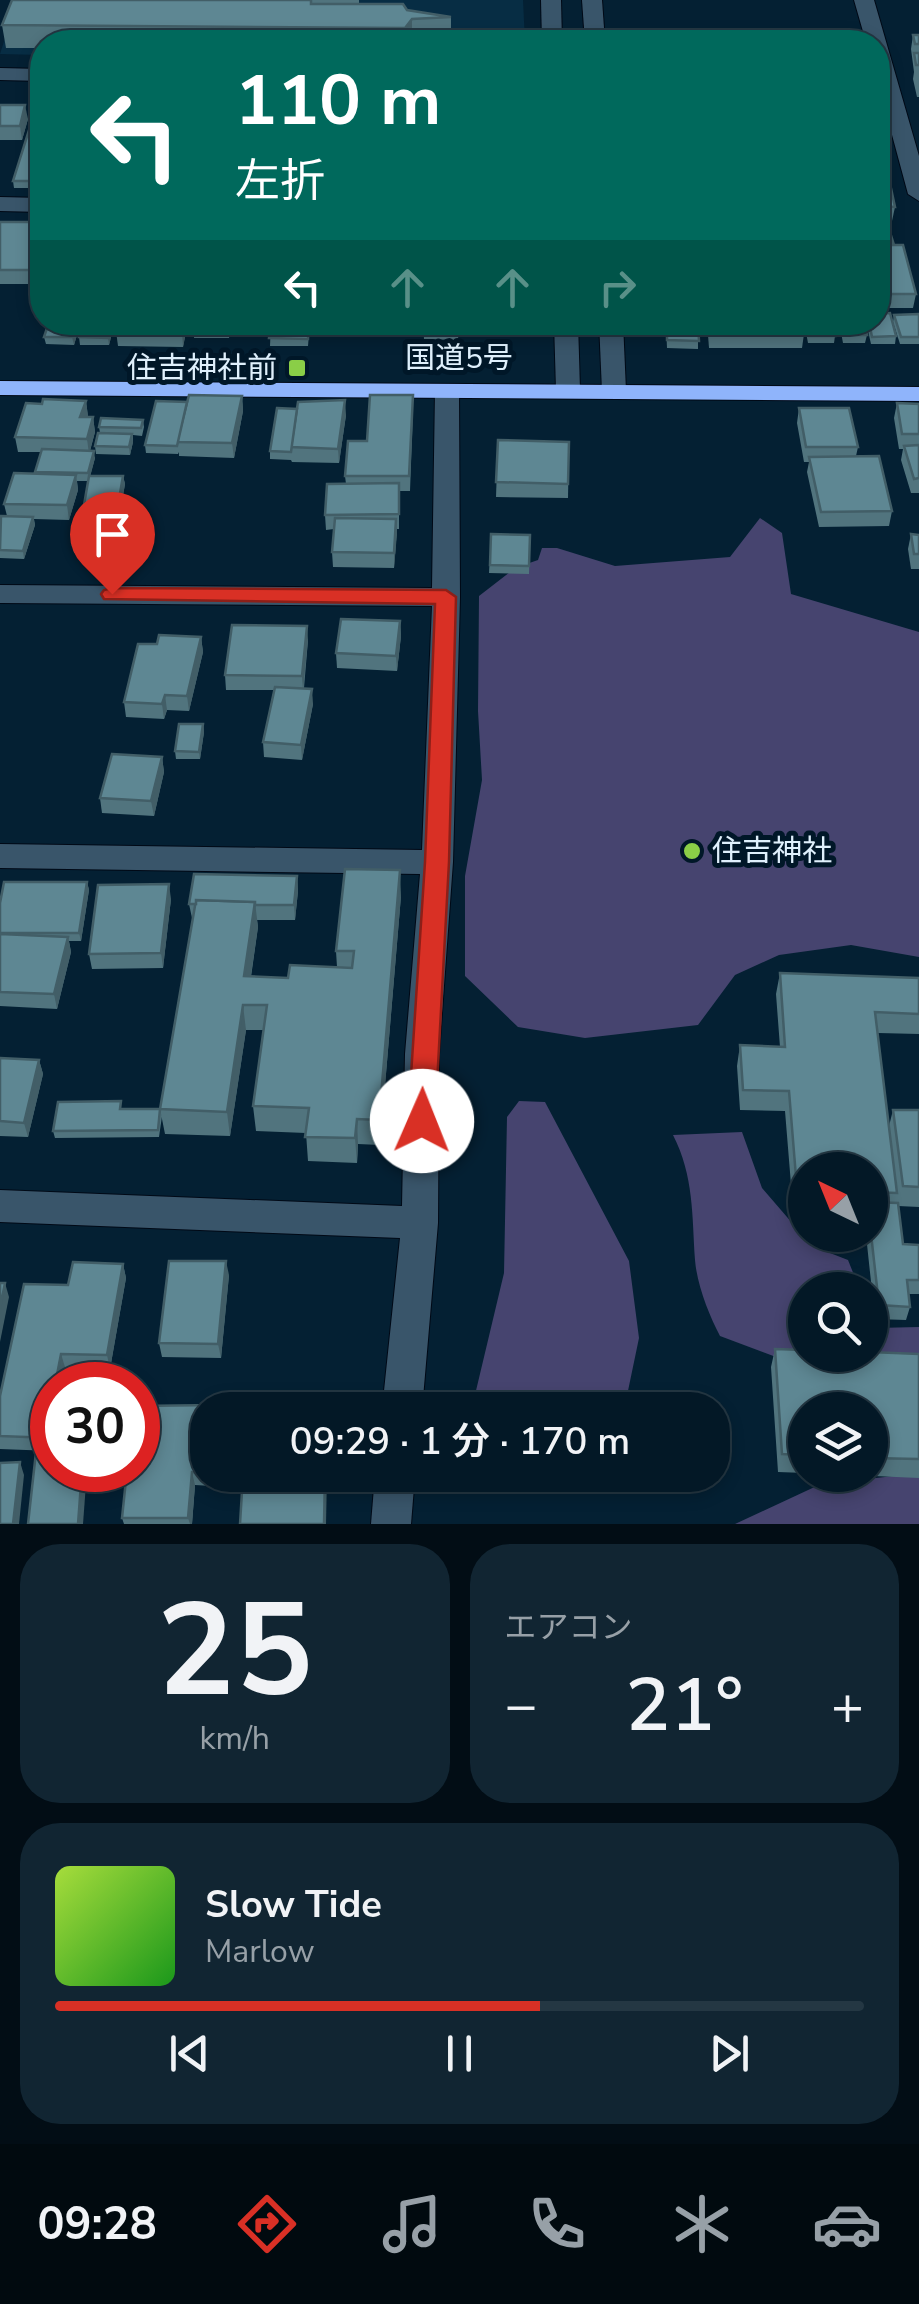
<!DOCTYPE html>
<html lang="ja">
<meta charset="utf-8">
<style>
body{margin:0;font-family:"Nunito Sans","Noto Sans JP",sans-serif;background:#112532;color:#f1f3f6;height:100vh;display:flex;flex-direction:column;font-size:38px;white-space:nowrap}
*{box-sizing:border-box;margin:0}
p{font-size:32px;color:#97a0a7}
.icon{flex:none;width:55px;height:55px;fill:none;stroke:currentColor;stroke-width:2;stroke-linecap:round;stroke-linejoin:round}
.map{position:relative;height:1524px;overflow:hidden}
.drawer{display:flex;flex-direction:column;gap:20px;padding:20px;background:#020d15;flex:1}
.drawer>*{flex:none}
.top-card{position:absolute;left:30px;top:30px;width:860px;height:305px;border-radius:40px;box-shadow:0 5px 15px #0003,0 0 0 2px #243743;background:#00695c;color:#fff;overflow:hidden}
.needle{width:65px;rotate:317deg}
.buttons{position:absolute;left:788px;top:1152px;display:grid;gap:20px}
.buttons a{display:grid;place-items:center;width:100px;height:100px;border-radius:50%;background:#031826;box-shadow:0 5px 15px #0003,0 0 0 2px #243743;font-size:50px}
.speed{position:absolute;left:30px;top:1362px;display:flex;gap:20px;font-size:50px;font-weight:700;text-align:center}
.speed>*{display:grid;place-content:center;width:130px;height:130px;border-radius:50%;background:#031826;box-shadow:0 5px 15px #0003,0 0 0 2px #243743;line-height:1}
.speed .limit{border:15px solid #d22;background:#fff;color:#111}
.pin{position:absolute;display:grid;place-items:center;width:85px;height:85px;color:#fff;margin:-102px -42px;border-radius:50% 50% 50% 0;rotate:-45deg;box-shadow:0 0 10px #0007}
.pin .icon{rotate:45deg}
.me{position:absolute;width:110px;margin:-55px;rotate:1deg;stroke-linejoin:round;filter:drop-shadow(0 0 8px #0008)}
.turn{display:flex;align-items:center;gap:35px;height:210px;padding:0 40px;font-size:45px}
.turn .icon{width:130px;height:130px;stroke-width:2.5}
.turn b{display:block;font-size:70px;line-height:85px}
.lanes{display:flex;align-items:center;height:95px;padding:0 40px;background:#0003;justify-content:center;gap:50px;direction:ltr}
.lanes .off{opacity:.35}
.big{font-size:75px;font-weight:600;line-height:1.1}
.drawer .tile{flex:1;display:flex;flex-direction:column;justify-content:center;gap:15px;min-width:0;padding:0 35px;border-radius:40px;background:#112532}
.drawer .dial{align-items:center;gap:0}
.dial b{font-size:130px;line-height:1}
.song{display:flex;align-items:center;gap:30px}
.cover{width:120px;height:120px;border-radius:15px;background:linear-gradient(135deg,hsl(80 70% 55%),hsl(120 70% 35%))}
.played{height:10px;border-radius:5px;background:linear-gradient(90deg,#d93025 60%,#243743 60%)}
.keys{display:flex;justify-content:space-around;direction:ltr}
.heat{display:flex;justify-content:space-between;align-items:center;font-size:55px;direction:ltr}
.drawer .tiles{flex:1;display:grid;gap:20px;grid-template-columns:1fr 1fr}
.tile:last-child{grid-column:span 2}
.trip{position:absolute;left:190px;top:1392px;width:540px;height:100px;border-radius:40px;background:#031826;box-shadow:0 5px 15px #0003,0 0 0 2px #243743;font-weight:600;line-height:100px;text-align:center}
.tab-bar{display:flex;height:160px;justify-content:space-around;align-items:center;background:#010a0f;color:#97a0a7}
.tab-bar .icon{width:70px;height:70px}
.tab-bar .selected{color:#d93025}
.tab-bar b{font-size:45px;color:#f1f3f6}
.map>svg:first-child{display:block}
.built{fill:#072d44}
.forest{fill:#46446f}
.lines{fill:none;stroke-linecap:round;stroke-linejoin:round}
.minor-casing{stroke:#000916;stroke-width:2}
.highway-casing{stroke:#000916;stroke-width:2}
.minor{fill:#39556a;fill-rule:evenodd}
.highway{fill:#8fb4fb;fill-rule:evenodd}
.wall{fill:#51747e}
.shaded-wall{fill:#425e67}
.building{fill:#5e8793;stroke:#425e67;stroke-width:2.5}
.route{fill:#d93025;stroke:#8d1f18;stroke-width:2.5}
.poi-dot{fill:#8ace47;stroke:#001728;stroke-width:4}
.labels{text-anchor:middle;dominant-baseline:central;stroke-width:10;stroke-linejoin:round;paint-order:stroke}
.street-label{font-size:30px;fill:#dff0fc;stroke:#001728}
.poi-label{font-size:30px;fill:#dff0fc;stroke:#001728;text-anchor:end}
</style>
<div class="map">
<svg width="919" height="1524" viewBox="0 0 919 1524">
<rect width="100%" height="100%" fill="#042033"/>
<!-- built -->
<polygon class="built" points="17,0 523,0 525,42 42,42 42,55 0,54"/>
<!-- forest -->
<g class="forest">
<polygon points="760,518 782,533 791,594 919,632 919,957 851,945 779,955 735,975 698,1025 585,1038 518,1027 465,976 465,876 482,780 478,711 479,596 515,568 538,560 542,548 557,548 615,566 730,557"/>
<polygon points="519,1101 545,1102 629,1261 639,1338 624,1410 479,1410 474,1399 504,1273 507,1117"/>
<path d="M742,1132L762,1188L812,1246L848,1260L860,1290H805V1355H870V1315L876,1328L919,1327V1524H735L821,1484L894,1476L904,1425L827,1376L720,1336C709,1315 697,1285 695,1260C692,1216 694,1176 673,1135Z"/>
</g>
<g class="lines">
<!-- minor casing -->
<g class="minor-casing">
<g id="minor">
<polygon points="541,0 561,0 562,42 542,42"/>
<polygon points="582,0 602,0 605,42 585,42"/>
<polygon points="854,0 874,0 919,156 919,201 908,194 878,83 878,42 866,42"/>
<polygon points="0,68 42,69 42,81 0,80"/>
<polygon points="0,197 42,198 42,212 0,211"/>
<polygon points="554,322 578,322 580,390 568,397 556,390"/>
<polygon points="599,322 623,322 626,391 623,396 614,398 602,391"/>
<polygon points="447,384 459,391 460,597 453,862 439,1054 438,1223 422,1410 382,1410 400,1238 0,1222 0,1190 402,1206 405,1054 420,874 0,868 0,844 422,850 432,606 0,603 0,585 432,588 435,391"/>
<polygon points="375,1475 415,1475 411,1524 371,1524"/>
</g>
</g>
<!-- highway casing -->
<g class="highway-casing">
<polygon id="highway" points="0,381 919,387 919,401 0,395"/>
</g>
<!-- minor -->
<use href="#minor" class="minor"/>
<!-- highway -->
<use href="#highway" class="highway"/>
</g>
<!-- wall -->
<g class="wall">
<polygon points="12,0 359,0 359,4 451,17 451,40 412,42 42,42 42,48 6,48 2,25"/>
<polygon points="913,35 919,35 919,97 917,97 913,79 914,72 911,49"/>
<polygon points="0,105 28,119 22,140 0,140"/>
<polygon points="41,111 37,188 14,188 13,181"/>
<polygon points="878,179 895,207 892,221 878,221"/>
<rect x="0" y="222" width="42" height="62"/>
<polygon points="878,226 894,245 916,294 913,308 878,308"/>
<polygon points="919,314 919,344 900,344 893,322 894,315"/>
<polygon points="81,322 74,345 46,344 44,337"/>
<polygon points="83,322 115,322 109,345 80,345 79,337"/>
<polygon points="188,322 183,347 118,346 116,331"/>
<polygon points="195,322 232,322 229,338 194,338"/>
<polygon points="271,322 310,322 308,346 270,346"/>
<polygon points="423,322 459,322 458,340 424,339"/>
<polygon points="466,322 517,322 503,333 466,330"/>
<polygon points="698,322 698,349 667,348 666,323"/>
<polygon points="707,322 802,322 804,334 802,348 709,348"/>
<polygon points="804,322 832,322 835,336 834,343 808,343"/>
<polygon points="839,322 864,322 867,335 865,343 843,343"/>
<polygon points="866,322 878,322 896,336 895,344 871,344"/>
<polygon points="242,396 243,411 234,458 179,456 179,452 178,454 146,453 145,445 187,402"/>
<polygon points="86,401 88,417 93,417 95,432 90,451 95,458 90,476 123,476 125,484 120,513 85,512 84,505 88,481 77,481 78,490 69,520 34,519 35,525 24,559 0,558 0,520 7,516 4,504 36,474 41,452 18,452 15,437"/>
<polygon points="897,403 919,404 919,493 911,493 901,460 903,449 899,449 894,418"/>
<polygon points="799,408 858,447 856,456 892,511 889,526 819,527 807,472 809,462 804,462 797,423"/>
<polygon points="413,410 410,491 399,491 399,529 397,529 394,568 333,567 332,552 334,529 326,530 325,515 346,484 345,476 367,441"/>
<polygon points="346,415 339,463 292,462 291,460 270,459 270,451"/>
<polygon points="143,420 144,427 142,436 133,435 133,442 130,455 96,454 95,446 100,433 99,427"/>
<polygon points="498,440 569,442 568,498 496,497"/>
<polygon points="118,517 119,525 114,553 74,553 73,545"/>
<polygon points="491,534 530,535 529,574 489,573"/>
<polygon points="911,534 919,535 919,569 911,569 908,549"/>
<polygon points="400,621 401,636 397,671 337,668 336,653"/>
<polygon points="201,637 203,652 189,711 167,710 164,719 126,717 124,702 157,644"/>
<polygon points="308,640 304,688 313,704 302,760 264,757 263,742 274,690 226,690 225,675"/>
<polygon points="203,724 204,732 200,759 176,759 175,751"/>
<polygon points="162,757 164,772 154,816 102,813 100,798"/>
<polygon points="297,876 298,891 295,920 257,920 258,927 251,977 288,978 337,967 336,951 401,896 380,1145 358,1144 357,1163 308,1161 306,1133 256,1131 253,1106 264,1030 246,1030 230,1136 165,1134 160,1109 193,918 192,918 189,904"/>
<polygon points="87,882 89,890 81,941 69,941 71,952 57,1009 0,1006 0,903"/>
<polygon points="171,899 163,968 92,969 89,954"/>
<polygon points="780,973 919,978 919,1034 878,1033 889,1126 893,1110 919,1110 919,1207 898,1206 903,1244 919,1245 919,1294 909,1294 910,1307 906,1320 875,1319 866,1235 870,1235 870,1170 805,1170 805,1209 793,1209 785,1111 740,1110 737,1066 740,1045 780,1047 776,994"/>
<polygon points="0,1058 39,1060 43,1074 28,1137 0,1136"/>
<polygon points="122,1109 160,1109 162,1116 159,1137 55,1138 53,1131"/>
<polygon points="123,1264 126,1278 110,1369 65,1367 52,1385 52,1451 0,1449 0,1396 68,1285"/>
<polygon points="229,1275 221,1358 162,1357 159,1343"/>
<polygon points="775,1349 919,1354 919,1478 850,1475 870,1475 870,1410 805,1410 805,1473 778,1472 771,1367"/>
<polygon points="215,1405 216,1410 208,1410 208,1475 213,1475 212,1486 195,1485 192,1524 124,1524 122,1518 127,1470 138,1470 138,1406"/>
</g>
<!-- shaded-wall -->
<g class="shaded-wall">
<polygon points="412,19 412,42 406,42 405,28"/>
<polygon points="25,105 28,119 22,140 20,126"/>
<polygon points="42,162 42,172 37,188 36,181"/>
<polygon points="77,322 81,322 74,345 72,337"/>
<polygon points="112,322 115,322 109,345 108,338"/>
<polygon points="183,322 188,322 183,347 182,332"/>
<polygon points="503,322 517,322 503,333"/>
<polygon points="242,396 243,411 234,458 232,443"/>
<polygon points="345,400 346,415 339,463 338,449"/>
<polygon points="86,401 88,416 83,432 80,417"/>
<polygon points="93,417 95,432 89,454 87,439"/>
<polygon points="132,434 133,442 130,455 129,447"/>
<polygon points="94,451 95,458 89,481 88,473"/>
<polygon points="76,475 78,490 69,520 67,505"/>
<polygon points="123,476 125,484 120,513 118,505"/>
<polygon points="33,517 35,525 24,559 23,551"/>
<polygon points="118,517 119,525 114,553 113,545"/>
<polygon points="396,519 397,534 394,568 394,553"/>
<polygon points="400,621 401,636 397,671 396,656"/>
<polygon points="307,626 308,640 303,691 302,676"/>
<polygon points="201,637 203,652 189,711 187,696"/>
<polygon points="312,689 313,704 302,760 301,745"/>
<polygon points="165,695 167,710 164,719 162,704"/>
<polygon points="203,724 204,732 200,759 199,752"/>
<polygon points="162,757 164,772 154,816 151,801"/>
<polygon points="400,870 401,896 380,1145 379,1120"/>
<polygon points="297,876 298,891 295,920 294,905"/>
<polygon points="87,882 89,890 81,941 79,933"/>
<polygon points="169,884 171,899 163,968 161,953"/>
<polygon points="255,902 258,927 247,1002 244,976"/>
<polygon points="68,937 71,952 57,1009 54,994"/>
<polygon points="243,1005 246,1030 230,1136 227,1112"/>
<polygon points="39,1060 43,1074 28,1137 24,1123"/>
<polygon points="357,1119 358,1144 357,1163 355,1138"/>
<polygon points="226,1261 229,1275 221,1358 218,1344"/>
<polygon points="123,1264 126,1278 110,1369 107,1355"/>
<polygon points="5,1283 9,1297 0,1342 0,1308"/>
<polygon points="61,1354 65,1367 62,1385 55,1385"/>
<polygon points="20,1462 24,1475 19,1524 13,1524"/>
<polygon points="82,1470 87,1470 83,1524 78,1524"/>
<polygon points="192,1472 195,1485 192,1524 190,1524 188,1518"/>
<polygon points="325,1475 327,1475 326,1524 324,1524"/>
</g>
<!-- building -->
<g class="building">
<polygon points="12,0 311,0 311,4 403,4 407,10 451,17 412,19 405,28 2,25"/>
<polygon points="913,35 919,35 919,44 915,44"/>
<polygon points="914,53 919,53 919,65 916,65"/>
<polygon points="0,105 25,105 20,126 0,126"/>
<polygon points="42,105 42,162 36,181 13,181 35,111 41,111"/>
<polygon points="878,179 889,179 895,207 878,206"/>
<rect x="0" y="222" width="42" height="48"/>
<polygon points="878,226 888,226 894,245 878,245"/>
<polygon points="878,245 903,245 916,294 878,294"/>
<polygon points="890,313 896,336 872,337 869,322 878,322 878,314"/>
<polygon points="919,314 919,337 901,337 894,315"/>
<polygon points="49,322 77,322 72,337 44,337"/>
<polygon points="83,322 112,322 108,338 79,337"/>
<polygon points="118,322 183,322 182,332 116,331"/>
<polygon points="195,322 230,322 228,330 194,330"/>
<polygon points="271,322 309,322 308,339 269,338"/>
<rect x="423" y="322" width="35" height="3"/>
<polygon points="667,322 698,322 699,341 667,340"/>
<polygon points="710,322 802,322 804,334 711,333"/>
<polygon points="807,322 832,322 835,336 809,336"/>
<polygon points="841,322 864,322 867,335 844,335"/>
<polygon points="189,395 242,396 232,443 177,442"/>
<polygon points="370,395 413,395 409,476 345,476 348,441 367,441"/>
<polygon points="43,399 86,401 80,417 93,417 87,439 15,437 26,403 42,404"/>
<polygon points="345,400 338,449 291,447 298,402"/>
<polygon points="156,401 187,402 177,446 145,445"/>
<polygon points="897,403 919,404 919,434 902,434"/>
<polygon points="277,408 297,409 291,452 270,451"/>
<polygon points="799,408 849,408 858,447 806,447"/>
<polygon points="101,418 143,420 141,428 99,427"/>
<polygon points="98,433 132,434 129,447 95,446"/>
<polygon points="498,440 569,442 568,484 496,482"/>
<polygon points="919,445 919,478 914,479 904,446"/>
<polygon points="42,449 94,451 88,473 35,472"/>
<polygon points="879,456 892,511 821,512 809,457"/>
<polygon points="14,473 76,475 67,505 4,504"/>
<polygon points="89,476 123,476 118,505 84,505"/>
<polygon points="399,483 399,514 325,515 327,484"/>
<polygon points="1,516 33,517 23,551 0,550"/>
<polygon points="78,517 118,517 113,545 73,545"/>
<polygon points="335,518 396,519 394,553 332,552"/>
<polygon points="491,534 530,535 529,566 490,565"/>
<polygon points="911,534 919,535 919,554 914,554"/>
<polygon points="341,619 400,621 396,656 336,653"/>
<polygon points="232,625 307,626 302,676 225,675"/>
<polygon points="159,635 201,637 187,696 165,695 162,704 124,702 138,644 157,644"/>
<polygon points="275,687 312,689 301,745 263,742"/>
<polygon points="179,724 203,724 199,752 175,751"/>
<polygon points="112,754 162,757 151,801 100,798"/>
<polygon points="345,869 400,870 379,1120 357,1119 355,1138 305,1137 309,1108 253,1106 267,1005 243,1005 227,1112 160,1109 196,900 255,902 244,976 288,978 290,965 352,968 354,951 336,951"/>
<polygon points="194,874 297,876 294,905 255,905 255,902 196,900 196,904 189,904"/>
<polygon points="4,882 87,882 79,933 0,933 0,903"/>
<polygon points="169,884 161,953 89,954 98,885"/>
<polygon points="0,934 68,937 54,994 0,992"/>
<polygon points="780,973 919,978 919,1014 875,1012 897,1193 870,1192 870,1170 805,1170 805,1190 797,1189 789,1091 743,1090 740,1045 785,1047"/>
<polygon points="0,1058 39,1060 24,1123 0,1121"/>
<polygon points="121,1101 120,1109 160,1109 158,1130 53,1131 58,1102"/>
<polygon points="893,1110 919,1110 919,1187 903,1186"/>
<polygon points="870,1202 898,1203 903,1244 919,1245 919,1280 907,1280 910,1307 879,1305 870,1225"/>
<polygon points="169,1261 226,1261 218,1344 159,1343"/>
<polygon points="73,1262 123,1264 107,1355 61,1354 55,1385 52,1385 52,1438 0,1436 0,1396 24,1284 68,1285"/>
<polygon points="0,1283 5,1283 0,1308"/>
<polygon points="775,1349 805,1350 805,1355 870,1355 870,1352 919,1354 919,1459 870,1458 870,1410 805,1410 805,1455 782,1454"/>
<polygon points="215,1405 215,1410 208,1410 208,1473 192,1472 188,1518 122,1518 127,1470 138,1470 138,1406"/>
<polygon points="36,1452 52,1452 52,1470 82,1470 78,1524 28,1524"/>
<polygon points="20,1462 13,1524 0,1524 0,1463"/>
<polygon points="243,1475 325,1475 324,1524 240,1524"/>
</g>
<!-- route -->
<polygon class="route" points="112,588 446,590 456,597 449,862 435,1121 431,1129 422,1132 412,1129 408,1121 425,862 435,604 104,599 101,594 104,590"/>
<!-- markers -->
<g class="poi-dot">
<rect x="287" y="358" width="20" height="20" rx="5"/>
<circle cx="692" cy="851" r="10"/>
</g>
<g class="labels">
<!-- street labels -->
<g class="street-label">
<text x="459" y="358">国道5号</text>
</g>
<!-- poi labels -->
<g class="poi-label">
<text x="277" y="368">住吉神社前</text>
<text x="712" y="851" text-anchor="start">住吉神社</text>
</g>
</g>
</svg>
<div class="buttons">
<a><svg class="needle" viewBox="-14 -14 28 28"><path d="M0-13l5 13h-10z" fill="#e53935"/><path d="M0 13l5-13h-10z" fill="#97a0a7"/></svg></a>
<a><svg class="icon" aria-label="search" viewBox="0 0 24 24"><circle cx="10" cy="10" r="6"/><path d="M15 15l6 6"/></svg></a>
<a><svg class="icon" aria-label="layers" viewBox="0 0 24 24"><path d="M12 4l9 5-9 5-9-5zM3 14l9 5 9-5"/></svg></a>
</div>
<div class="speed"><div class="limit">30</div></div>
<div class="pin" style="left:112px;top:594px;background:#d93025"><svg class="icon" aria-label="arrive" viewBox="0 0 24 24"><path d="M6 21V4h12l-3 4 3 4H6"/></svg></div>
<svg class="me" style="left:422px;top:1121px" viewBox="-20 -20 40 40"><circle r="19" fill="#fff"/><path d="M0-13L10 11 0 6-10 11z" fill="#d93025"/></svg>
<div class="trip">09:29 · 1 分 · 170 m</div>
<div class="top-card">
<div class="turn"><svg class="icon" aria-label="left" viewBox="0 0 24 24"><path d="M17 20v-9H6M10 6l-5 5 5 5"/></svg><div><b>110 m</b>左折</div></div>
<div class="lanes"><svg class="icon" aria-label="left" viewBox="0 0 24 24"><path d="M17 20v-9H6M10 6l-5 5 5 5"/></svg><svg class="icon off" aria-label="ahead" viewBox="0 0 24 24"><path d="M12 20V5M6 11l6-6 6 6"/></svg><svg class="icon off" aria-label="ahead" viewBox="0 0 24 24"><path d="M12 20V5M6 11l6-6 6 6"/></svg><svg class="icon off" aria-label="right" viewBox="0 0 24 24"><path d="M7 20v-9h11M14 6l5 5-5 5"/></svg></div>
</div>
</div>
<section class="drawer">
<div class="tiles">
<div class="tile dial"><b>25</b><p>km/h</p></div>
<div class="tile"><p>エアコン</p>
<div class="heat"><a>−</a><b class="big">21°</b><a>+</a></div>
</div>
<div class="tile">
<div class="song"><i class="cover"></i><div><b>Slow Tide</b><p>Marlow</p></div></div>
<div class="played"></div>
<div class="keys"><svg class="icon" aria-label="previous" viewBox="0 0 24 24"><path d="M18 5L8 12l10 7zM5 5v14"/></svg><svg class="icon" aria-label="pause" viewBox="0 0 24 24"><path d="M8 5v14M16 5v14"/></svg><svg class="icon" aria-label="next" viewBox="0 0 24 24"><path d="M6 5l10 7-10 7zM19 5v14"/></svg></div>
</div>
</div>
</section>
<nav class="tab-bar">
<b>09:28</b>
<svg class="icon selected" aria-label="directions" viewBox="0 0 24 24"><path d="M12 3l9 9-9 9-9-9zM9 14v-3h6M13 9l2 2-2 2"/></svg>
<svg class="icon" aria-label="music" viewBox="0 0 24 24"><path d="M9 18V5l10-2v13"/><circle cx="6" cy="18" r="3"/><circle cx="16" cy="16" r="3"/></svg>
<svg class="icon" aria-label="phone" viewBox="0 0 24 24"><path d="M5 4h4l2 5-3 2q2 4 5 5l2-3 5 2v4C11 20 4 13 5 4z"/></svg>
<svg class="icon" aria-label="climate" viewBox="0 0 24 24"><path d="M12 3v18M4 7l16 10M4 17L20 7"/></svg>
<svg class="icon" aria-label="car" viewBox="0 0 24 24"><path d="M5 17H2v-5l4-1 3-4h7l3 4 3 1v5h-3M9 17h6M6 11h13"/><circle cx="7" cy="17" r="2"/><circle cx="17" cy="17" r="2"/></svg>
</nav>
